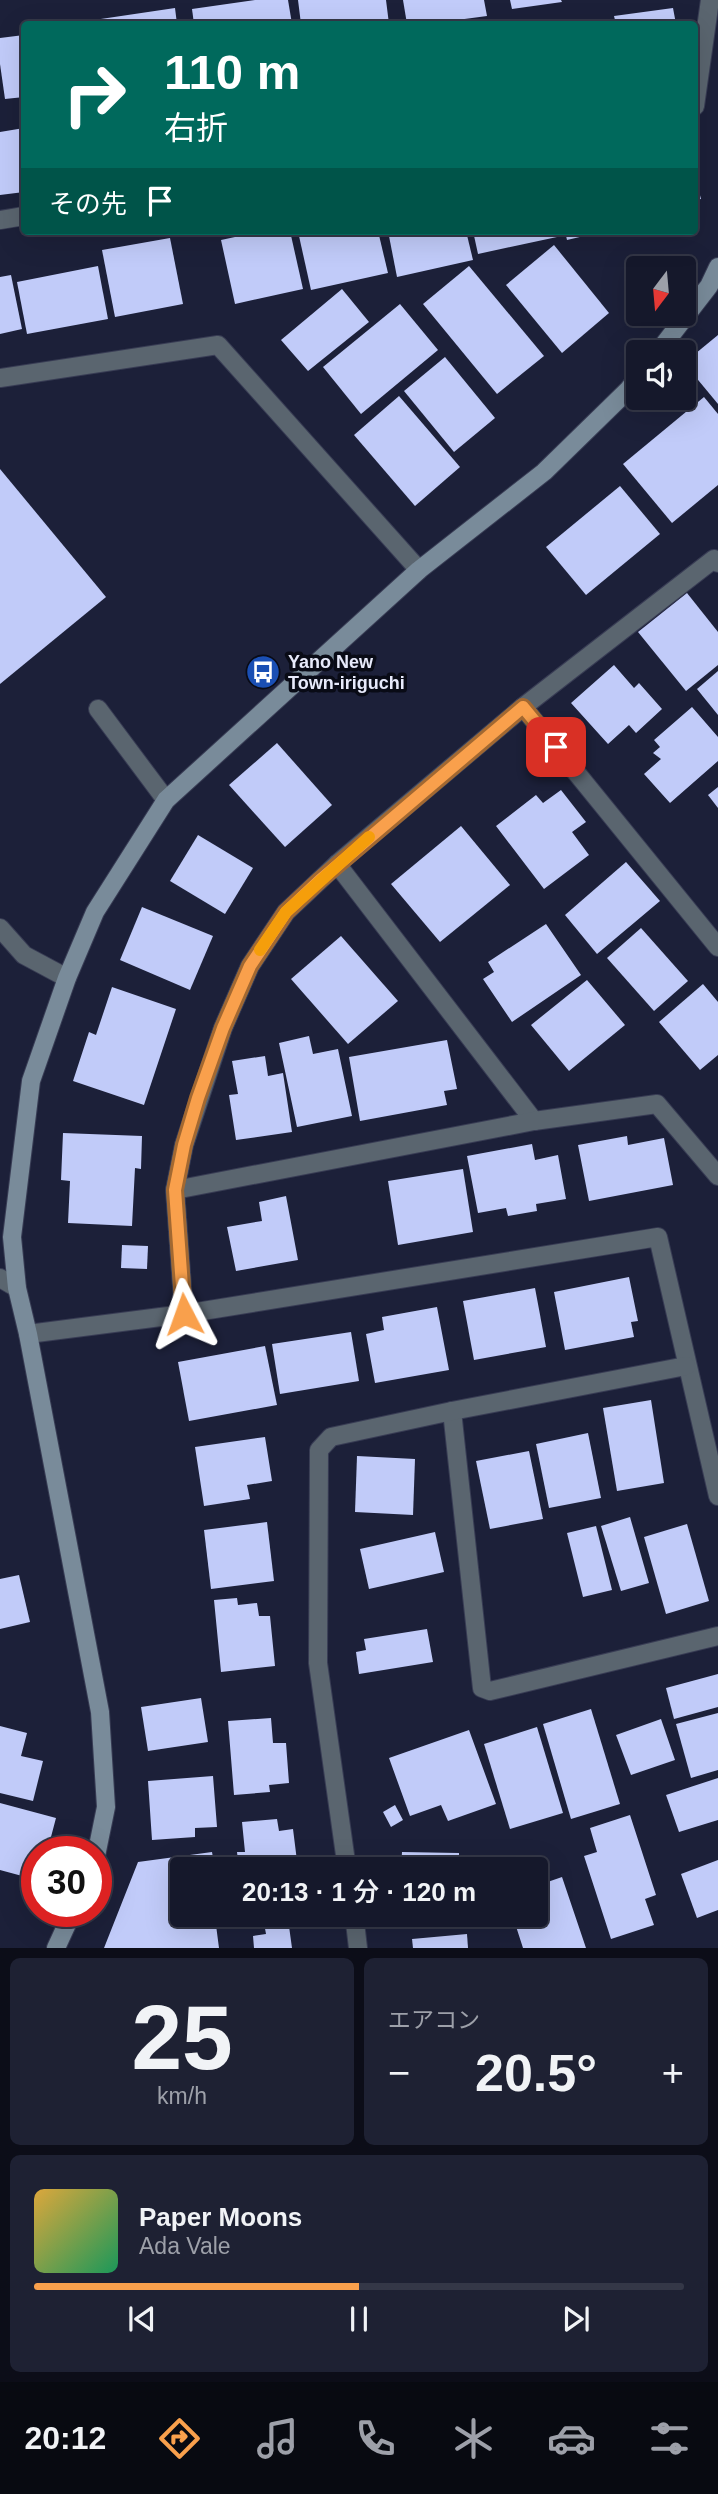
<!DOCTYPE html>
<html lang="ja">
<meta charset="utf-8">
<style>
body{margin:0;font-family:Helvetica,"Noto Sans JP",sans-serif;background:#1e2133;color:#f1f3f6;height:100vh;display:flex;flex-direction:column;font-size:26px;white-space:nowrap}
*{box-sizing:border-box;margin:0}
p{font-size:23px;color:#9da0a9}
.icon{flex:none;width:38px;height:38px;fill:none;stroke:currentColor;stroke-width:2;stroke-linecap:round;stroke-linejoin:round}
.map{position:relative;height:1948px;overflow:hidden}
.sheet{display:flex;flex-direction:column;gap:10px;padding:10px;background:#0c0d18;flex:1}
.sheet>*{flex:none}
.guide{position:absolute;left:21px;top:21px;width:677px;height:214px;border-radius:7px;box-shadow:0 7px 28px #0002,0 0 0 2px #343747;background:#00695c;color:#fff;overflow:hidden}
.needle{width:46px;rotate:196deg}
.tools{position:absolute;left:626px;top:256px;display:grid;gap:14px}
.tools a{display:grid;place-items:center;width:70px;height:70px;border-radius:7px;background:#15182b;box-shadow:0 7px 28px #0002,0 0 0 2px #343747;font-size:35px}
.speed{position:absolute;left:21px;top:1836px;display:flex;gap:14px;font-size:35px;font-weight:700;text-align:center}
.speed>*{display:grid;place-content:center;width:91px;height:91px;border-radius:50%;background:#15182b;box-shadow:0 7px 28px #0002,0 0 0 2px #343747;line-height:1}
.speed .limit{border:10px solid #d22;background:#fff;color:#111}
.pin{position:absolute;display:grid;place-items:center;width:60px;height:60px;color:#fff;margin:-30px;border-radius:14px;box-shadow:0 4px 10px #0006}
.me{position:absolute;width:77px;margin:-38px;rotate:356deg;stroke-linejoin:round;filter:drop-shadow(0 0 5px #0008)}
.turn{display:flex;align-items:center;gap:24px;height:147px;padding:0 28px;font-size:32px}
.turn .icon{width:91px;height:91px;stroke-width:2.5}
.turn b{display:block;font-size:49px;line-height:60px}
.then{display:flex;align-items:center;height:66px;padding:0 28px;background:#0003;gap:14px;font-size:26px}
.big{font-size:52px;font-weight:600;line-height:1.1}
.sheet .widget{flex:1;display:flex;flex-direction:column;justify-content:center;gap:10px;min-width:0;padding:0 24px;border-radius:10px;background:#1e2133}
.sheet .dial{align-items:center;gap:0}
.dial b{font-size:91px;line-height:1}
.song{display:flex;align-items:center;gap:21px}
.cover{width:84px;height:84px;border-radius:10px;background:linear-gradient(135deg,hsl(40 70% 55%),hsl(150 70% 35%))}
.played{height:7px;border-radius:4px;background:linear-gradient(90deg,#f9a04c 50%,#343747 50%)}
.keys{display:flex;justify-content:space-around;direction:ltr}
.heat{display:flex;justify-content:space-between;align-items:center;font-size:38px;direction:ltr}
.sheet .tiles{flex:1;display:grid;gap:10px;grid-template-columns:1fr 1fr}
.widget:last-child{grid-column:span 2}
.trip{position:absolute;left:170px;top:1857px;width:378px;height:70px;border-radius:7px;background:#15182b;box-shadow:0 7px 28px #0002,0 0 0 2px #343747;font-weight:600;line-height:70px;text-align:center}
.tabs{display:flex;height:112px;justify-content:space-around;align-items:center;background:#080a11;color:#9da0a9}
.tabs .icon{width:49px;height:49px}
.tabs .on{color:#f9a04c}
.tabs b{font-size:32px;color:#f1f3f6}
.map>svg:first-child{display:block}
.building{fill:#c1cbf9}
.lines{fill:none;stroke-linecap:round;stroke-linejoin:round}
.lane-casing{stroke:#383c54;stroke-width:20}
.street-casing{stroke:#383c54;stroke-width:20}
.secondary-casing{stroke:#383c54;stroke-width:20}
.lane{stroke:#5a656f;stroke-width:18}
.street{stroke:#5a656f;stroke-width:18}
.secondary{stroke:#798b9a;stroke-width:18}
.route-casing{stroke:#a26831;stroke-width:18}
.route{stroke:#f9a04c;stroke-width:12}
.slow{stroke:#f59e0b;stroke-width:12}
.labels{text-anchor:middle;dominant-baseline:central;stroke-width:7;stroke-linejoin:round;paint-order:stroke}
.poi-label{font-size:18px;font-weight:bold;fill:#e7eafb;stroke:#090b16;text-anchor:start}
</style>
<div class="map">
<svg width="718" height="1948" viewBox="0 0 718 1948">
<rect width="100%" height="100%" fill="#1c2039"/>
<!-- building -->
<g class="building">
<polygon points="255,0 288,0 292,24 194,24 192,9"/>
<polygon points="298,0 386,0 389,24 301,24"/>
<polygon points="403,0 484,0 487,16 427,24 407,24"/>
<polygon points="510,0 561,0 562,2 512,9"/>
<polygon points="175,8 177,24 94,24 94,20"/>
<polygon points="673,8 676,24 616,24 614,16"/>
<polygon points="24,35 24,97 5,99 0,64 0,38"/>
<polygon points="24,128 24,192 0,195 0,132"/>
<polygon points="695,177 701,199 695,200"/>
<polygon points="263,231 290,231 303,289 235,304 221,240"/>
<polygon points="322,231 378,231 388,273 311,290 299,236"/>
<polygon points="388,231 466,231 473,260 397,277"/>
<polygon points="473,231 556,231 557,237 478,254"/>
<polygon points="565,231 601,231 601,232 567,240"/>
<polygon points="647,231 666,231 666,232 648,236"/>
<polygon points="170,238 183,304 115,317 102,250"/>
<polygon points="554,245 609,313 562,353 506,285"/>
<polygon points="98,266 108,319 27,334 17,282"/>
<polygon points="469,266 544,356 497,394 423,304"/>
<polygon points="11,275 22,329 0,334 0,277"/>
<polygon points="342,289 369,322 308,371 281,340"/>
<polygon points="400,304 438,350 361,414 323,367"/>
<polygon points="718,335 718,404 684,363"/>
<polygon points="445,357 495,418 454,452 404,391"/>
<polygon points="399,396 460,467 415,506 354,435"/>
<polygon points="704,397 718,414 718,485 672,523 623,464"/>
<polygon points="0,469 106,597 0,684"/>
<polygon points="620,486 660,534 586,595 546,547"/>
<polygon points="687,593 718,632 718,665 686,691 638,632"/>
<polygon points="614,665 634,688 639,683 662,709 636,733 629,725 608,744 571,703"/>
<polygon points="718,671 718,715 697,689"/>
<polygon points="692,707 718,737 718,761 670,803 644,774 661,759 653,753 660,747 654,740"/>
<polygon points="277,743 332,805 285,847 229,785"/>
<polygon points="718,787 718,808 708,795"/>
<polygon points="561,790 586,822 572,832 589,855 544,889 496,826 536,795 543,803"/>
<polygon points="461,826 510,885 440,942 391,884"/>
<polygon points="198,835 253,868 225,914 170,881"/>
<polygon points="626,862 660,901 597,954 565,915"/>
<polygon points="142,907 213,936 190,990 120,960"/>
<polygon points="546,924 581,975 512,1022 483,979 494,972 488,962"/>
<polygon points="641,928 688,981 654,1011 607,958"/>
<polygon points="341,936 398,1001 348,1044 291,979"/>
<polygon points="587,980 625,1025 569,1071 531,1025"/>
<polygon points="703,984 718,1002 718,1055 700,1070 659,1022"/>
<polygon points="112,987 176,1009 144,1105 73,1081 89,1032 96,1035"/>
<polygon points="309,1036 313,1054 338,1049 352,1116 297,1127 279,1043"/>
<polygon points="447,1040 457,1089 444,1091 447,1105 360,1121 349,1057"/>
<polygon points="265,1056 268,1076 283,1073 292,1132 236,1140 229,1095 238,1094 232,1061"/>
<polygon points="63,1133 142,1136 141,1169 135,1168 132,1226 68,1223 70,1181 61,1180"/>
<polygon points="627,1136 628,1145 664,1138 673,1185 589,1201 578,1145"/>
<polygon points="532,1144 535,1160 558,1155 566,1199 536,1204 537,1211 508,1216 506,1208 478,1213 467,1156"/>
<polygon points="463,1169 473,1232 398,1245 388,1181"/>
<polygon points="286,1196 298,1260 236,1271 227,1227 262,1221 259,1202"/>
<polygon points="122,1245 148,1246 147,1269 121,1268"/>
<polygon points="629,1277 638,1321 631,1322 634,1337 565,1350 554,1292"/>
<polygon points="535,1288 546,1347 474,1360 463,1301"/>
<polygon points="437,1307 449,1370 375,1383 366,1334 384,1330 382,1317"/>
<polygon points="351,1332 359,1381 280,1394 272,1344"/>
<polygon points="265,1346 277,1405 189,1421 178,1362"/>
<polygon points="651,1400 664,1483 617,1491 603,1408"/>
<polygon points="588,1433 601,1498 549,1508 536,1444"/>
<polygon points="265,1437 272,1481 247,1485 250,1499 204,1506 195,1447"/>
<polygon points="529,1451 543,1519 490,1529 476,1461"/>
<polygon points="357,1456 415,1459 413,1515 355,1512"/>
<polygon points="630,1517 649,1583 621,1591 601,1526"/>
<polygon points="267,1522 274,1581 211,1589 204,1530"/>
<polygon points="687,1524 709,1601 666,1614 644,1537"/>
<polygon points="596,1526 612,1590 583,1597 567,1533"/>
<polygon points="435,1532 444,1572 369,1589 360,1549"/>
<polygon points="19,1575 30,1622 0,1629 0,1579"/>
<polygon points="237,1598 238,1605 257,1603 259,1616 270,1616 275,1666 221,1672 214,1600"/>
<polygon points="427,1629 433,1662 359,1674 356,1652 366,1650 364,1639"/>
<polygon points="718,1674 718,1707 674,1719 666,1688"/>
<polygon points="201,1698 208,1742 148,1751 141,1707"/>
<polygon points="591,1709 620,1804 571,1819 543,1724"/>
<polygon points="718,1713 718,1770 691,1778 676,1724"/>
<polygon points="271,1718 273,1743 286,1743 289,1783 269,1785 270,1792 234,1795 228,1721"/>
<polygon points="661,1719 675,1760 631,1775 616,1735"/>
<polygon points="0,1726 27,1733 21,1756 43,1761 33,1801 0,1793"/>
<polygon points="537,1727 563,1813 510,1829 484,1744"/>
<polygon points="469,1730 496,1804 448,1821 441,1805 410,1816 389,1758"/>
<polygon points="213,1776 217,1827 195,1828 195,1837 152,1840 148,1781"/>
<polygon points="718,1778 718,1820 679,1832 666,1795"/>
<polygon points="0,1803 56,1818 47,1852 37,1852 37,1880 0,1870"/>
<polygon points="395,1805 403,1820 391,1827 383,1812"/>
<polygon points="630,1815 656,1895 645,1899 654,1925 611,1939 584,1856 597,1852 590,1828"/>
<polygon points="277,1819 279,1831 293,1829 298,1869 239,1869 237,1852 245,1852 242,1822"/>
<polygon points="212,1852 215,1869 182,1869 182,1914 224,1914 226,1925 216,1925 219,1948 104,1948 138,1862"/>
<polygon points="402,1852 459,1853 459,1869 401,1869"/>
<polygon points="718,1860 718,1910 697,1918 681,1874"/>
<polygon points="562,1877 586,1948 523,1948 512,1914 536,1914 536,1886"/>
<polygon points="288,1919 292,1948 254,1948 253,1936 266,1934 264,1923"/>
<polygon points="467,1934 468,1948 413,1948 412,1939"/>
</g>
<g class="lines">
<!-- lane casing -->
<g class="lane-casing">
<polyline id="lane" points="98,709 166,800"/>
</g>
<!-- street casing -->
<g class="street-casing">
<g id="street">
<polyline points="695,106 710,0"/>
<polyline points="0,220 24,216"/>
<polyline points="0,378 218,345 419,570"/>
<polyline points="523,707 718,947"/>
<polyline points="337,864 534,1121"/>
<polyline points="0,928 24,955 67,978"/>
<polyline points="175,1190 534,1121 657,1104 718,1176"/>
<polyline points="0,1278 17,1288"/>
<polyline points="184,1314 175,1190 184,1145 223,1028 250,966 286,912 337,864 523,707 714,559 718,563"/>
<polyline points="28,1334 184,1314 658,1237 718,1496"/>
<polyline points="452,1411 482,1688 490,1691 718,1636"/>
<polyline points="347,1869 318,1663 319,1450 331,1437 452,1411 686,1366"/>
<polyline points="354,1914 358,1948"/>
</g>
</g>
<!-- secondary casing -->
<g class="secondary-casing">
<g id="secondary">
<polyline points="658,352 709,286 718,267"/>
<polyline points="96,1856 106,1807 100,1712 28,1334 17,1288 12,1237 31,1081 67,978 95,912 166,800 419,570 544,472 628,390 639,376"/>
<polyline points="56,1948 73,1911"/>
</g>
</g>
<!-- lane -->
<use href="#lane" class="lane"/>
<!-- street -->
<use href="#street" class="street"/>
<!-- secondary -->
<use href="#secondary" class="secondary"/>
</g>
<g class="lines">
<!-- route casing -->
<g class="route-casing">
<polyline id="route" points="184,1314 175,1190 184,1145 198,1098 223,1028 250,966 286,912 320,880 523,707 556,747"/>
</g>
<!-- route -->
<use href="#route" class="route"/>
<!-- slow -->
<polyline class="slow" points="260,950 286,912 369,837"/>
</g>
<!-- icons -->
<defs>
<g id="bus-disc" transform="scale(1.75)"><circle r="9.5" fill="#1a4fb4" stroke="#090b16"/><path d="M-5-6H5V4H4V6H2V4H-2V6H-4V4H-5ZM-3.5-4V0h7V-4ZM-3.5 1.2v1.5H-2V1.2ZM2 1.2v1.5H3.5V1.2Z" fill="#fff"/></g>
</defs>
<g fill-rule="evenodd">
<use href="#bus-disc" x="263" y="672"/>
</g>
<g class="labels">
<!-- poi labels -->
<g class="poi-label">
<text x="288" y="662">Yano New<tspan x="288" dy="21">Town-iriguchi</tspan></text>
</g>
</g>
</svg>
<div class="tools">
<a><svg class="needle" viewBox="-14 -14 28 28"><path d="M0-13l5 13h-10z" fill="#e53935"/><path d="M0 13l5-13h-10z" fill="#9da0a9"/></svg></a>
<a><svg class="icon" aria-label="sound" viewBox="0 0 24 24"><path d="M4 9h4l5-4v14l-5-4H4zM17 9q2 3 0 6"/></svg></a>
</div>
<div class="speed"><div class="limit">30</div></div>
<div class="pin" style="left:556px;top:747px;background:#d93025"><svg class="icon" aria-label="arrive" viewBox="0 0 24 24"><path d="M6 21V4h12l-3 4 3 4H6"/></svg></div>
<svg class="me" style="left:184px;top:1314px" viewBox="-20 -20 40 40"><path d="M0-17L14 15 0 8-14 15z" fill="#f9a04c" stroke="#fff" stroke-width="4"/></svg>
<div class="trip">20:13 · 1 分 · 120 m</div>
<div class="guide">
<div class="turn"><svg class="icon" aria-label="right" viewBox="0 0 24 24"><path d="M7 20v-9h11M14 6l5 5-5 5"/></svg><div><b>110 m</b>右折</div></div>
<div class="then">その先<svg class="icon" aria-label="arrive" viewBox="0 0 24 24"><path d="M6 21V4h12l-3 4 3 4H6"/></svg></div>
</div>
</div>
<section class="sheet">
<div class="tiles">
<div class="widget dial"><b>25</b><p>km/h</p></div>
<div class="widget"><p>エアコン</p>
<div class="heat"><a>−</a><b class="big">20.5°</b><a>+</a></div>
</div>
<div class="widget">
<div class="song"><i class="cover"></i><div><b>Paper Moons</b><p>Ada Vale</p></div></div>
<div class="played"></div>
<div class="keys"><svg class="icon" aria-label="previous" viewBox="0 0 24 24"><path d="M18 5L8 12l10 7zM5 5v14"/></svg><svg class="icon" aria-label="pause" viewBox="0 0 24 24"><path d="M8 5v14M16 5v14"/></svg><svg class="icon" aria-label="next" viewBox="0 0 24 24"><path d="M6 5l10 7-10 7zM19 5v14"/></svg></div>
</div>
</div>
</section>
<nav class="tabs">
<b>20:12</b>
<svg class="icon on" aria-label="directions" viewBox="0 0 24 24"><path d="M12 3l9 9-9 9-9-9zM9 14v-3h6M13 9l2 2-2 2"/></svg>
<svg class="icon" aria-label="music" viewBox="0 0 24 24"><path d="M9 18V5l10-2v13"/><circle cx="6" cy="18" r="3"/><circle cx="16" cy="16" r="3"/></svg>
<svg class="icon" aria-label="phone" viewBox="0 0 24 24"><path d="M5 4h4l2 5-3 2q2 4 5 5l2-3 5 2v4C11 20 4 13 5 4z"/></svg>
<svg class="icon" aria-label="climate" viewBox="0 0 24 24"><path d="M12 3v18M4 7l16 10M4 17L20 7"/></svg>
<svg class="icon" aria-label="car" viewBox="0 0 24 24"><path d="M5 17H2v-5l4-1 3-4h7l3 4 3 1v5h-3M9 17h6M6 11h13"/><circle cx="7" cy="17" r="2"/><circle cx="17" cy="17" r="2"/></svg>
<svg class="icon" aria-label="filters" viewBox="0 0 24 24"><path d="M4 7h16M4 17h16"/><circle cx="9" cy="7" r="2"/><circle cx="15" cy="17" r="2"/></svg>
</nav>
